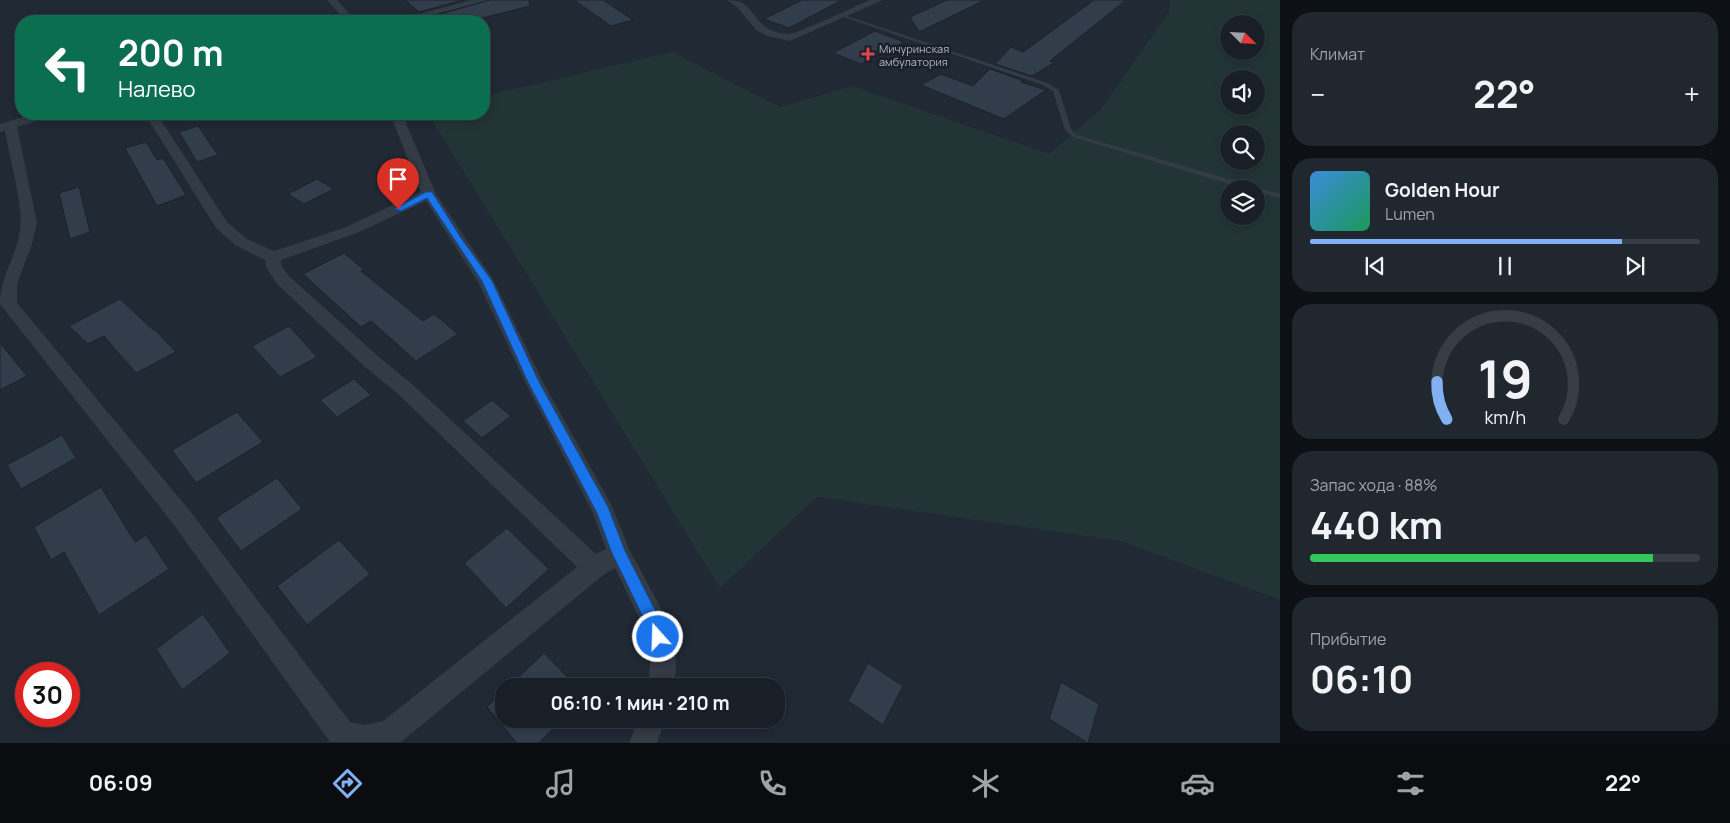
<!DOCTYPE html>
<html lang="ru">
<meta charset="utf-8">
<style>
body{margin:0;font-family:Manrope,sans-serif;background:#21272f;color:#f1f3f6;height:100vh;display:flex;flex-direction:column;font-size:19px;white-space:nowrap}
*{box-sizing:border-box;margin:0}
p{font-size:16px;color:#9fa2a7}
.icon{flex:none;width:28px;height:28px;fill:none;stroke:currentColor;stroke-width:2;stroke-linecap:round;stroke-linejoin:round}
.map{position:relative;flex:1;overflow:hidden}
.sheet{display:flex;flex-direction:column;gap:12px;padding:12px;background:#0d1115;width:450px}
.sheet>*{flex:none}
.top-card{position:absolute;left:15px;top:15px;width:475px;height:105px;border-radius:20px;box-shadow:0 2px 8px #0003,0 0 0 1px #363d44;background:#0b6e4f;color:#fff;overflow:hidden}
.needle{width:32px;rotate:114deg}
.buttons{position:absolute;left:1220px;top:15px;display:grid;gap:10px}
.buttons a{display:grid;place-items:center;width:45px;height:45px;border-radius:50%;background:#181f27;box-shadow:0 2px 8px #0003,0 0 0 1px #363d44;font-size:25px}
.speed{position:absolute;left:15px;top:662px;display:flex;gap:10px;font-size:25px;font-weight:700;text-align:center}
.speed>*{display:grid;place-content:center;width:65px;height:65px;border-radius:50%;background:#181f27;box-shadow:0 2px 8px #0003,0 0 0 1px #363d44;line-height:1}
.speed .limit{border:8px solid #d22;background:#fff;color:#111}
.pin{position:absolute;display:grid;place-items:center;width:42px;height:42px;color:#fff;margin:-51px -21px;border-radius:50% 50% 50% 0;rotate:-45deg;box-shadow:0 0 5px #0007}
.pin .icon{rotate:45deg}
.me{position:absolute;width:55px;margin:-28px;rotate:340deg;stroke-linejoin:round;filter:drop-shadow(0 0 4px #0008)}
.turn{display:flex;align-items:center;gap:18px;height:105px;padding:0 20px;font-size:22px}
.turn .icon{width:65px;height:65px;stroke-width:2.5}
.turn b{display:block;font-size:35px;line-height:42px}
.big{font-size:38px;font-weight:700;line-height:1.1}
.sheet .card{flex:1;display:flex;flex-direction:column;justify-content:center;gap:8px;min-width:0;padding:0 18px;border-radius:20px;background:#21272f}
.sheet .dial{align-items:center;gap:0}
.dial svg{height:130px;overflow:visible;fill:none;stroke:#363d44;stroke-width:7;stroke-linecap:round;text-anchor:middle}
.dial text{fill:#f1f3f6;stroke:none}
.song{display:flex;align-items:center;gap:15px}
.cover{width:60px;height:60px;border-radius:8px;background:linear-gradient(135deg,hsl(210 70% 55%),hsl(150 70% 35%))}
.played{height:5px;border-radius:2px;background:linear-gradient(90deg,#81b1f2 80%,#363d44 80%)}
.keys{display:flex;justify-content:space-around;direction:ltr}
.heat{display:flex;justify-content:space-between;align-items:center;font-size:28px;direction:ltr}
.charge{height:8px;border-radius:4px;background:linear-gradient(90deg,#34c759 88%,#363d44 0)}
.trip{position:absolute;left:495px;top:678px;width:290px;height:50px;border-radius:20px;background:#181f27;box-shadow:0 2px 8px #0003,0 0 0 1px #363d44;font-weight:700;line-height:50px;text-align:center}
.tab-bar{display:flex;height:80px;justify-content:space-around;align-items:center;background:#0a0c10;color:#9fa2a7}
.tab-bar .icon{width:35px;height:35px}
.tab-bar .on{color:#81b1f2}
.tab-bar b{font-size:22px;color:#f1f3f6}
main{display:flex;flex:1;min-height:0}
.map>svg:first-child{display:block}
.green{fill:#223435;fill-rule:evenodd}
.building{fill:#323d4b;stroke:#1b222b}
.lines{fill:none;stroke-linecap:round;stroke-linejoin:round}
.lane{fill:#333b45;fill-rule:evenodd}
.street{fill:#333b45;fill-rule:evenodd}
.route{fill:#1a73e8;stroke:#114b97}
.health-dot{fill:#e0444e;stroke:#192029;stroke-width:2}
.labels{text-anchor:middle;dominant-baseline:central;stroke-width:5;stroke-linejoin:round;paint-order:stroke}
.far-poi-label{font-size:11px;fill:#adb6c2;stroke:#192029;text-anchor:start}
</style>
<main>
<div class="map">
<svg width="1280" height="743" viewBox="0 0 1280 743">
<rect width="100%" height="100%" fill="#202934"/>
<!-- green -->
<path class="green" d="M1170,0H1280V600L1121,541L817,497L720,588L433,122L448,114H484V96L672,52L781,107L852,86L1049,154L1101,109L1169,12ZM1229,24H1256V51H1229ZM1229,79H1256V106H1229ZM1229,134H1256V161H1229ZM1229,189H1256V216H1229Z"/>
<!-- building -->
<g class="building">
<polygon points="405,0 464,0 419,12"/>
<polygon points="490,0 529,0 530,6 471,21 430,21 426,18"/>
<polygon points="574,0 603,0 633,20 611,26"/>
<polygon points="802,0 842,0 789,28 764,19"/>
<polygon points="947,0 985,0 919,32 910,17"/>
<polygon points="1094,0 1126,0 1050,61 1054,63 1032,76 995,64 1011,47 1023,52"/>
<polygon points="875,31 904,42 861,64 833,53"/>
<polygon points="990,69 1024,81 1021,82 1046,90 1004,119 921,85 941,74 973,86"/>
<polygon points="198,126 218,155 197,162 179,132"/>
<polygon points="146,142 157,160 163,158 186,195 157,206 125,148"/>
<polygon points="317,179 334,189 304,204 288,194"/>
<polygon points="79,187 90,232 70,239 59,193"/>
<polygon points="344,253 364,270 361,271 423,321 434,314 458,334 416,361 371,321 361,327 303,274"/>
<polygon points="120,299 153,330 155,330 176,352 136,373 104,336 88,344 69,326"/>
<polygon points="289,326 317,357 280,377 252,346"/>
<polygon points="0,343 27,376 0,390"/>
<polygon points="354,379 371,395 337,417 320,400"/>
<polygon points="492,400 511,416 482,438 463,421"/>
<polygon points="237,412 263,442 196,483 172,450"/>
<polygon points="62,435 76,458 21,489 7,465"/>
<polygon points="277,478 302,509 241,551 216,518"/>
<polygon points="101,487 135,542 146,535 169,569 99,615 64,552 51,560 34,527"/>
<polygon points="507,528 549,569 506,608 464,563"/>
<polygon points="339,540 370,574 307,625 277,586"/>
<polygon points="203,614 230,653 182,690 156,649"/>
<polygon points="544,653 576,686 509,686"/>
<polygon points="868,663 903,686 883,725 848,701"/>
<polygon points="1061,682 1099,704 1088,743 1049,719"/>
<polygon points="504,691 504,719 562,719 539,743 517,743 487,707"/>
</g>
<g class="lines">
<!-- lane -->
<polygon class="lane" points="841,14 1047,83 1059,90 1071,129 1077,135 1280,194 1280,198 1256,192 1256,189 1246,189 1073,137 1065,130 1053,91 1043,85 841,16"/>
<!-- street -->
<g class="street">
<polygon points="327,0 337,0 356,21 346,21"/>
<polygon points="471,0 488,0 410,21 393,21"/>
<path d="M727,0C749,0 749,11 763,25C768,30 780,34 788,34C797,34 856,6 870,0H883L790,41L767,36L756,30L738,8Z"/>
<path d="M33,114H52L50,117L17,127L37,223L32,244L17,284V303L190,511L350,722L365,725L383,721L577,567L398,394L365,367L277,284L266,267L265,260L235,245L216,228L145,114H157L227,222L247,239L274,251L346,227L421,192L390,114H402L436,194L494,281L543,382L611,504L629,549L663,612L676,653L675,686H649L650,653L642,624L615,568L602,576L401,742H330L174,525L0,304C0,275 17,257 20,230C24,209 9,155 5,131L0,132V124ZM426,201L478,282L525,382L593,513L606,549L596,554L412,384L379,357L289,276L282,267L281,260L357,233Z"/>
<polygon points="639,719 665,719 657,743 629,743"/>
</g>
</g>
<!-- route -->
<polygon class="route" points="426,192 432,192 461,238 492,281 539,382 608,507 625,551 661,622 666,637 663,643 658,645 653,643 646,623 612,553 597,513 528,382 482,281 427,198 401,211 394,209"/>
<!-- markers -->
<path class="health-dot" d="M865.5 46.5h5v5h5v5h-5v5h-5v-5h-5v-5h5z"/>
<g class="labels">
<!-- far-poi labels -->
<g class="far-poi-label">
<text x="879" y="48">Мичуринская<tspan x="879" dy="13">амбулатория</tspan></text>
</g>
</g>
</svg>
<div class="buttons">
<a><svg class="needle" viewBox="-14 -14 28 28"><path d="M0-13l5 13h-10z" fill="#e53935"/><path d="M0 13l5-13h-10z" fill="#9fa2a7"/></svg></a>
<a><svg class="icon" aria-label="sound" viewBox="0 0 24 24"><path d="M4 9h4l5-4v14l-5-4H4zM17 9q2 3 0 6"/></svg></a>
<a><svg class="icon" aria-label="search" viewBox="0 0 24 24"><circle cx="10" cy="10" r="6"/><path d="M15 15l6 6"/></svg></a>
<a><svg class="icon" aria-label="layers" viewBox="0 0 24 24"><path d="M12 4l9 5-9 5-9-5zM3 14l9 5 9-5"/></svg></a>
</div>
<div class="speed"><div class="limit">30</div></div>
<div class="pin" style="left:398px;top:209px;background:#d93025"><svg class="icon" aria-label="arrive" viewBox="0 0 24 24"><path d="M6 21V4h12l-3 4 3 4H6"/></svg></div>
<svg class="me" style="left:658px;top:637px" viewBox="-20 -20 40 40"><circle r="17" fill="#1a73e8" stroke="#fff" stroke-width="3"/><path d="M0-11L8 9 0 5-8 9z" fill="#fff"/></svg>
<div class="trip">06:10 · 1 мин · 210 m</div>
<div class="top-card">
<div class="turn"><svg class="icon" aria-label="left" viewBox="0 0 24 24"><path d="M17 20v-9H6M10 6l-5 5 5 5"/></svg><div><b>200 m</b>Налево</div></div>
</div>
</div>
<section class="sheet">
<div class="card"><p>Климат</p>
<div class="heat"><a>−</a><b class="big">22°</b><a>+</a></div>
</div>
<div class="card">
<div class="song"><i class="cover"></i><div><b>Golden Hour</b><p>Lumen</p></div></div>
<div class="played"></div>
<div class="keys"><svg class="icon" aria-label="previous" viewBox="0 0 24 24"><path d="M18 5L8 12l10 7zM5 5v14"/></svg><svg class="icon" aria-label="pause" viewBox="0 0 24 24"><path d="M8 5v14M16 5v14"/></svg><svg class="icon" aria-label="next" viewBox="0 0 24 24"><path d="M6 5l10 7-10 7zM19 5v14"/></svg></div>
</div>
<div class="card dial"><svg viewBox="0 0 100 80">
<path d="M14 69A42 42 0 1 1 86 69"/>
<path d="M14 69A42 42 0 0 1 8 46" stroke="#81b1f2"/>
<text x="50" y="56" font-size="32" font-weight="700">19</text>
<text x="50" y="72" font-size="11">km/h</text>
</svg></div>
<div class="card"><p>Запас хода · 88%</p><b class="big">440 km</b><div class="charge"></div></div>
<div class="card"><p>Прибытие</p><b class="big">06:10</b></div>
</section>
</main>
<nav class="tab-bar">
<b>06:09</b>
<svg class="icon on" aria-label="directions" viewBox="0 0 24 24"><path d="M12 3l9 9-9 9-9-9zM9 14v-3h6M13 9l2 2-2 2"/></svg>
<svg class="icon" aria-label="music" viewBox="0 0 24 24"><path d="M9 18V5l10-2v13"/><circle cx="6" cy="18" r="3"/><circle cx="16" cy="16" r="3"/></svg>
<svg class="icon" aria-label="phone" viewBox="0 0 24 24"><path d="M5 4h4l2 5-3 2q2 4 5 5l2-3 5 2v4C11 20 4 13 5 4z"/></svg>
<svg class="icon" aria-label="climate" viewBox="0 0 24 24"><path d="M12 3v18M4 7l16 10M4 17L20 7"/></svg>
<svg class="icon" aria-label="car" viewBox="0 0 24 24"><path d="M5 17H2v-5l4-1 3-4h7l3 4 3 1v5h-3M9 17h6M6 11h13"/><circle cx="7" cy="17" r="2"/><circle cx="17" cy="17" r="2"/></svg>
<svg class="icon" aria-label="filters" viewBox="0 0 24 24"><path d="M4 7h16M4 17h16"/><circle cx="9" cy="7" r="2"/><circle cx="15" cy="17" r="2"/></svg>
<b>22°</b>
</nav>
